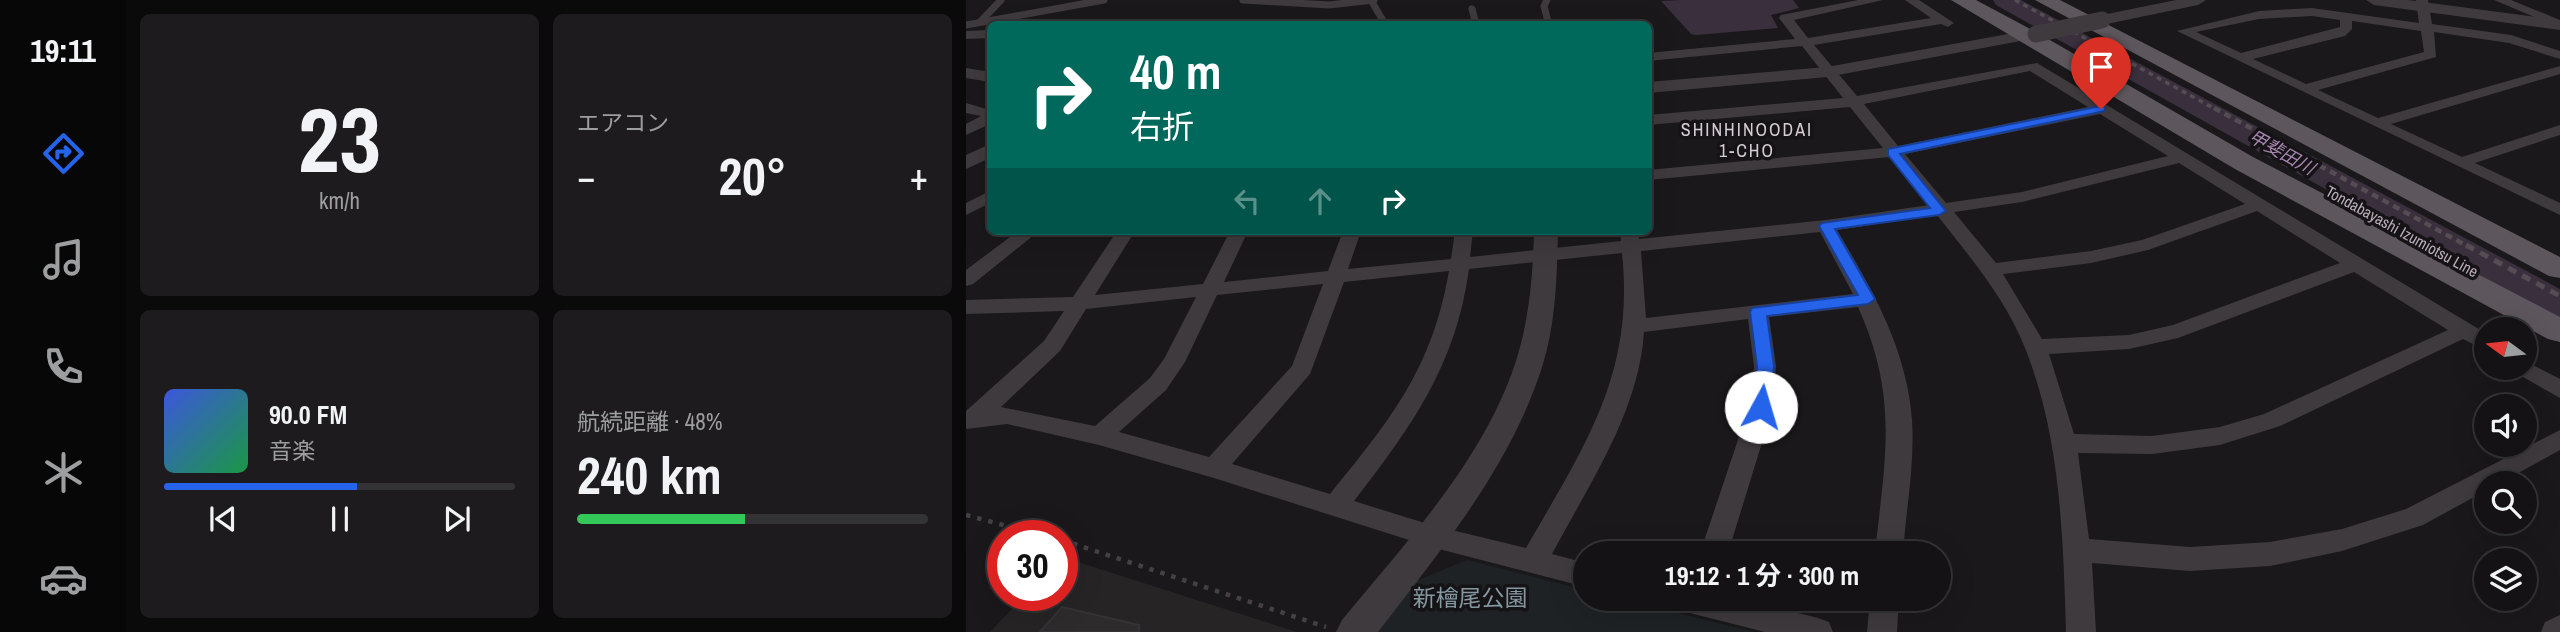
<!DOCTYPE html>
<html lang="ja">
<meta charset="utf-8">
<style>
body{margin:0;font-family:"Archivo Narrow","Noto Sans JP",sans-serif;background:#1d1b1d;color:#f1f3f6;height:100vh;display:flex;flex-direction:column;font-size:26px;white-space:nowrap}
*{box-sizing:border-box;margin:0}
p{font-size:23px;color:#9d9ea0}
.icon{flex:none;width:38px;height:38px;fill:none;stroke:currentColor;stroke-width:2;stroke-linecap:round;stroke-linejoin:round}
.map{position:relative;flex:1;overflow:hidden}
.panel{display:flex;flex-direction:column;gap:14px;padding:14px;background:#0b0a0b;width:840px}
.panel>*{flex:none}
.banner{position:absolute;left:21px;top:21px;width:665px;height:214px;border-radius:10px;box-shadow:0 7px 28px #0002,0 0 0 2px #333234;background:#00695c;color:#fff;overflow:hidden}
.needle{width:46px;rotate:285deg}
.tools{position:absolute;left:1508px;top:317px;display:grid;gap:14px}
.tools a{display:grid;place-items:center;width:63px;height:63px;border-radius:50%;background:#141214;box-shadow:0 7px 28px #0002,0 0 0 2px #333234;font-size:35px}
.speed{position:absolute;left:21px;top:520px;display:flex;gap:14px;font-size:35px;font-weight:700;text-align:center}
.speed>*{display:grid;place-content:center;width:91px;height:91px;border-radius:50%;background:#141214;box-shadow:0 7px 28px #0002,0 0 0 2px #333234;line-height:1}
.speed .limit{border:10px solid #d22;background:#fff;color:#111}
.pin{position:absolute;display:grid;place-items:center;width:60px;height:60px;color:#fff;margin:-72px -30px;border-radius:50% 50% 50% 0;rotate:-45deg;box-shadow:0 0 7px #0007}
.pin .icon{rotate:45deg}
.me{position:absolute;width:77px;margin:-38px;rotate:6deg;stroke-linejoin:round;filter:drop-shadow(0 0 5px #0008)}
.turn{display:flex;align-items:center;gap:24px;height:147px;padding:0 28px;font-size:32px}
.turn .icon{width:91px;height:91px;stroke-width:2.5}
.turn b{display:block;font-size:49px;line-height:60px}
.lanes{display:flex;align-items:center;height:66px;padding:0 28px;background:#0003;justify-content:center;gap:35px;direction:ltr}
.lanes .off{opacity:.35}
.big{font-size:52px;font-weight:700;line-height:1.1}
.panel .tile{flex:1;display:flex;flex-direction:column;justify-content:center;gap:10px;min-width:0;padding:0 24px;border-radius:10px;background:#1d1b1d}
.panel .dial{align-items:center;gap:0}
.dial b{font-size:91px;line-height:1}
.song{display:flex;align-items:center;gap:21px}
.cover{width:84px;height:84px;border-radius:10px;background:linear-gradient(135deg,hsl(230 70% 55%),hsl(140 70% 35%))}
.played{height:7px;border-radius:4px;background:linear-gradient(90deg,#2563eb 55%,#333234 55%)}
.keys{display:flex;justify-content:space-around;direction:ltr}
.heat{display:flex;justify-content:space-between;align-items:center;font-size:38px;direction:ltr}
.charge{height:10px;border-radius:5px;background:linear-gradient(90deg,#34c759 48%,#333234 0)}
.panel .tiles{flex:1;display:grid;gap:14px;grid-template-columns:repeat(2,1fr)}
.trip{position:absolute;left:607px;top:541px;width:378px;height:70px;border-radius:35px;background:#141214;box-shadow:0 7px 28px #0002,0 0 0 2px #333234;font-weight:700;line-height:70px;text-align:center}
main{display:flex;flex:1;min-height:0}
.tab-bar{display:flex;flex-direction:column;width:126px;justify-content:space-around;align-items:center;background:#080708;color:#9d9ea0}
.tab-bar .icon{width:49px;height:49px}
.tab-bar .active{color:#2563eb}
.tab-bar b{font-size:32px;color:#f1f3f6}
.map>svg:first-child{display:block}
.built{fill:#272426}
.green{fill:#1f2225}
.water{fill:#3a2f3d}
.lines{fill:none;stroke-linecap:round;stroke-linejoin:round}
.river{fill:#3a2f3d;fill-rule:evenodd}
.building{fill:#2e2b2d;stroke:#363235;stroke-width:2}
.path{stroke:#464046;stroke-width:4.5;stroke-dasharray:4.5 7;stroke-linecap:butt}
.service{stroke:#3f3a3e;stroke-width:7}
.minor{fill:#3f3a3e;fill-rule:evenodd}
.tertiary{fill:#3f3a3e;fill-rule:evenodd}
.primary{fill:#5e565d;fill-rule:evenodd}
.rail-far2{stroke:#544d53;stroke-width:3.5;stroke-dasharray:5 4.5;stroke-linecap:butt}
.rail-far1{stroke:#544d53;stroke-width:4.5;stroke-dasharray:7 5;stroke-linecap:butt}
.rail{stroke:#544d53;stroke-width:5;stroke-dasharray:9 7;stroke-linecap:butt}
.tertiary-bridge{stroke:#3f3a3e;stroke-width:17}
.route{fill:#2563eb;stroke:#184099;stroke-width:2}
.labels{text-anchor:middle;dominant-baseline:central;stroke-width:7;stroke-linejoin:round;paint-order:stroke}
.far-street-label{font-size:16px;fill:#b9acb9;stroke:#151315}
.far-neighbourhood-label{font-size:18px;letter-spacing:2px;fill:#d5ccd5;stroke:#151315}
.far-water-label{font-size:18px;font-style:italic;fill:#a785b1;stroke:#151315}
.near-park-label{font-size:23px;fill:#8498a2;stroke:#151315}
</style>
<main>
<nav class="tab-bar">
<b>19:11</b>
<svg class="icon active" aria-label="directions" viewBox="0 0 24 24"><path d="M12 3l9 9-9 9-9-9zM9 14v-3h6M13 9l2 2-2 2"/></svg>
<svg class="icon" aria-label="music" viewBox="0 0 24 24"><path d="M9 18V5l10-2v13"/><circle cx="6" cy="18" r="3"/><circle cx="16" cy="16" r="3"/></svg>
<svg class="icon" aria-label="phone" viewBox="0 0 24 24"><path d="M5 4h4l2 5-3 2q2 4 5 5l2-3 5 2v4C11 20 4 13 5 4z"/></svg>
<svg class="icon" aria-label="climate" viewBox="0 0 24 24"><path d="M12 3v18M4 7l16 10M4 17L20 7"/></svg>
<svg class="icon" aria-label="car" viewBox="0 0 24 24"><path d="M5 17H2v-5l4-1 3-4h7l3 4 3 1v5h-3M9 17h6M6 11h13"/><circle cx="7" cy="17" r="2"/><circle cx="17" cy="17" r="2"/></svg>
</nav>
<section class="panel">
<div class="tiles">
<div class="tile dial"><b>23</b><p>km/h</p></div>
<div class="tile"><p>エアコン</p>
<div class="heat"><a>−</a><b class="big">20°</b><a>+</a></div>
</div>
<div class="tile">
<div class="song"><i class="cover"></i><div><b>90.0 FM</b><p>音楽</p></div></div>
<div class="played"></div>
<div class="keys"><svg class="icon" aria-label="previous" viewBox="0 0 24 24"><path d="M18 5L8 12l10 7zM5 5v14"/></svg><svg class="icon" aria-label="pause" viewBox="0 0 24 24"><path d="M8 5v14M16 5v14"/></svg><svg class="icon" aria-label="next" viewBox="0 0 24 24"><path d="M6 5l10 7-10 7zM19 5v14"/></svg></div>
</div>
<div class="tile"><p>航続距離 · 48%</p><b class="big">240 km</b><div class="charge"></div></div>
</div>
</section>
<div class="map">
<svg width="1594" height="632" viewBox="0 0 1594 632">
<rect width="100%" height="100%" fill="#1a181a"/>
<!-- built -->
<polygon class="built" points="96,557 331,632 24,632 59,595 96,595"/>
<!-- green -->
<polygon class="green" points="501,560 619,590 620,598 654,599 789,632 410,632 450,581"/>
<!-- water -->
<polygon class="water" points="715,0 827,0 833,8 805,15 812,28 730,35 725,34 695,1"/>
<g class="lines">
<!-- river -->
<polygon class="river" points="1027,0 1055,0 1594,289 1594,317 1581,313 1030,5"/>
</g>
<!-- building -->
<polygon class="building" points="96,607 173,625 173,632 74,632"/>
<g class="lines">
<!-- path -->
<g class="path">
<polyline points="0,515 78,536"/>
<polyline points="96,540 360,627"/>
</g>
<!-- service -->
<g class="service">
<polyline points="277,0 363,5 408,0"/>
<polyline points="406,2 419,24"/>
<polyline points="506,9 510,24"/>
<polyline points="15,21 35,0"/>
<polyline points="579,24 582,22 578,6 581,0"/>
<polyline points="0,25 138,0"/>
</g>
<!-- minor -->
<g class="minor">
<path d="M892,0H917L828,20L842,38L965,18L939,0H953L988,23L982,27L975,24L848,45L891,96L1071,63L1521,334V351L1497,339L1314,426L1254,445L1186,454L1112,453L1123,539L1224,547L1304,542L1376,529L1440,509L1594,430V450L1534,483H1521V490L1457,525L1376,551L1304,566L1224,571L1126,563L1130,632H1100C1097,537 1095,438 1059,348C1040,299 1003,256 971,215L871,230C906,289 941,349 946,420C949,464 940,509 937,553H909C919,458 933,398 892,307L803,317L810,366L807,407L762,553H734L783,407L788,366L782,319L678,332C673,412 622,486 586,554L620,563V587L465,547L248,478L133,445L41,424L0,429V411L78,341L98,311L0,314V300L107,297L151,231H169L129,295L237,284L264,231H282L258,282L362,271L377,231H395L382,269L485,259L489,231H507L504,257L655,241L654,231H672L673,239L860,220L963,205L924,157L682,180V170L917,148L884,107L682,125V115L877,98L836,46L682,61V53L829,39L813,18L815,15ZM1064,71L1122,107L932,146L898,104ZM1134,114L1202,156L1056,192L980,203L939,154ZM1213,163L1279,204L1176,240L1125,251L1030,263L988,212L1056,202ZM1291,211L1374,263L1207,325L1163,335L1076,339L1037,274L1125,263L1182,250ZM854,232L887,294L680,318L675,251ZM656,253C669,374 618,447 560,548L465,525L388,501C446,426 490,365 503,269ZM483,271C466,369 425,419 364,494L266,464L344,374L378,282ZM1388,272L1482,330L1298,414L1254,427L1186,436L1108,434L1083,354L1163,349L1212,338ZM357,284L326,366L243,457L153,432L200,390L219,362L251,295ZM230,297L198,359L184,378L129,426L35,407L94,351L120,309Z"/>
<path d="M1450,0H1462L1466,24L1545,35L1594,51V59L1543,43L1468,32L1470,57L1352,90L1412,118L1594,66V74L1425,124L1496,157L1594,125V135L1509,163L1594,203V215L1211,31L1293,11L1346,8L1453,23ZM1346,16L1374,20V27L1275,53L1230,32L1293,19ZM1386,21L1455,31L1458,52L1340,84L1287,59L1379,36L1386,29Z"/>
<polygon points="1528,0 1545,0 1594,20 1594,28"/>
<polygon points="24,30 24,38 0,39 0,31"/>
<polygon points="0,103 24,110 24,124 0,135 0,124 15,116 0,113"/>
<polygon points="24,191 24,203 0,215 0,203"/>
<polygon points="52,231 73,231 7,284 0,286 0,270"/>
<polygon points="1559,361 1594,379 1594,398 1550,373 1547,368 1559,368"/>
<polygon points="702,598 771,598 852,618 863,622 867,632 799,632 716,611 706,607"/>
<polygon points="904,598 933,598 931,632 901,632"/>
<polygon points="1594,615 1594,632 1575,632 1579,622"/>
</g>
<!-- tertiary -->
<g class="tertiary">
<polygon points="1210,0 1240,0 1232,5 1136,25 1128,20 1136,15"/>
<polygon points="1400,0 1442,0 1594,20 1594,30 1408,5"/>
<polygon points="1070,29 1076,31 1076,37 861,77 682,93 682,82 861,67"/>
<polygon points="0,68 24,72 24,82 0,78"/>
<polygon points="24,144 24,158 0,169 0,155"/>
<path d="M568,231H592C591,274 590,322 577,364C546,465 475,550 412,632H370L376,620C441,541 516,462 549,364C563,322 567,275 568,231Z"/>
</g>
<!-- primary -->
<g class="primary">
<polygon points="985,0 1010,0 1070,32 1287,157 1594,317 1594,342 1582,339 1269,169"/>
<polygon points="1069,0 1094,0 1594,257 1594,278 1583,276"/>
</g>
<!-- rail-far2 -->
<polyline class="rail-far2" points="1049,0 1251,110"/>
<!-- rail-far1 -->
<polyline class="rail-far1" points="1248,108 1503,247"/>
<!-- rail -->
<polyline class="rail" points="1500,245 1594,296"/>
<!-- tertiary-bridge -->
<polyline class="tertiary-bridge" points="1070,34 1136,20"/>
</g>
<!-- route -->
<polygon class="route" points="1135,106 1139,107 1139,111 934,154 980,211 973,215 869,229 909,299 902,304 801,316 808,366 804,407 795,414 789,412 786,407 791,366 784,312 786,308 892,295 853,226 856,223 964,208 922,155 922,149"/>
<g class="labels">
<!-- far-street labels -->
<g class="far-street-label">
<text transform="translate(1436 231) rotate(29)">Tondabayashi Izumiotsu Line</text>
</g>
<!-- far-neighbourhood labels -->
<g class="far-neighbourhood-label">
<text x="781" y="129">SHINHINOODAI<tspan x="781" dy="21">1-CHO</tspan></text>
</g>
<!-- far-water labels -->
<g class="far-water-label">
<text transform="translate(1316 152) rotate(29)">甲斐田川</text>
</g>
<!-- near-park labels -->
<g class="near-park-label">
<text x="504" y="597">新檜尾公園</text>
</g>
</g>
</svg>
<div class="tools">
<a><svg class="needle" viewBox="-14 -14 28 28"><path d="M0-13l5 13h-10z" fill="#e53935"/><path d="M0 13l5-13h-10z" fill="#9d9ea0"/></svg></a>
<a><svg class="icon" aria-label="sound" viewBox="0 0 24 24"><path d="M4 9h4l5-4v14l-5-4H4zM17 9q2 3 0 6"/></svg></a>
<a><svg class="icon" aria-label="search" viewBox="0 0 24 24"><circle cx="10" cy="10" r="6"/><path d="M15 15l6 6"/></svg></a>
<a><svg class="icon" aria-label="layers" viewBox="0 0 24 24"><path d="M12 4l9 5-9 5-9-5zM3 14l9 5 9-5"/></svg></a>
</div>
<div class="speed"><div class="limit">30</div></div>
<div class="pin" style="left:1135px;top:109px;background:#d93025"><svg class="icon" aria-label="arrive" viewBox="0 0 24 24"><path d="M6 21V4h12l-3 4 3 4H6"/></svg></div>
<svg class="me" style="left:795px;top:407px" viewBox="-20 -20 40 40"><circle r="19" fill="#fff"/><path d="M0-13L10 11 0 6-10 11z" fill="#2563eb"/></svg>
<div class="trip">19:12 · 1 分 · 300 m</div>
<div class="banner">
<div class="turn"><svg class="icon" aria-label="right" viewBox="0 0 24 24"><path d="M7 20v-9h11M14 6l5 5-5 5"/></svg><div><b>40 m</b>右折</div></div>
<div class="lanes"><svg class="icon off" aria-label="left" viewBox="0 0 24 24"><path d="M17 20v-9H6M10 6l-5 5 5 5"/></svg><svg class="icon off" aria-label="ahead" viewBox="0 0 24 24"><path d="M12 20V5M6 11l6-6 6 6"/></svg><svg class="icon" aria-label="right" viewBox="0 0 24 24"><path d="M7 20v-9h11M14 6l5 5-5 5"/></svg></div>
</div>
</div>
</main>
